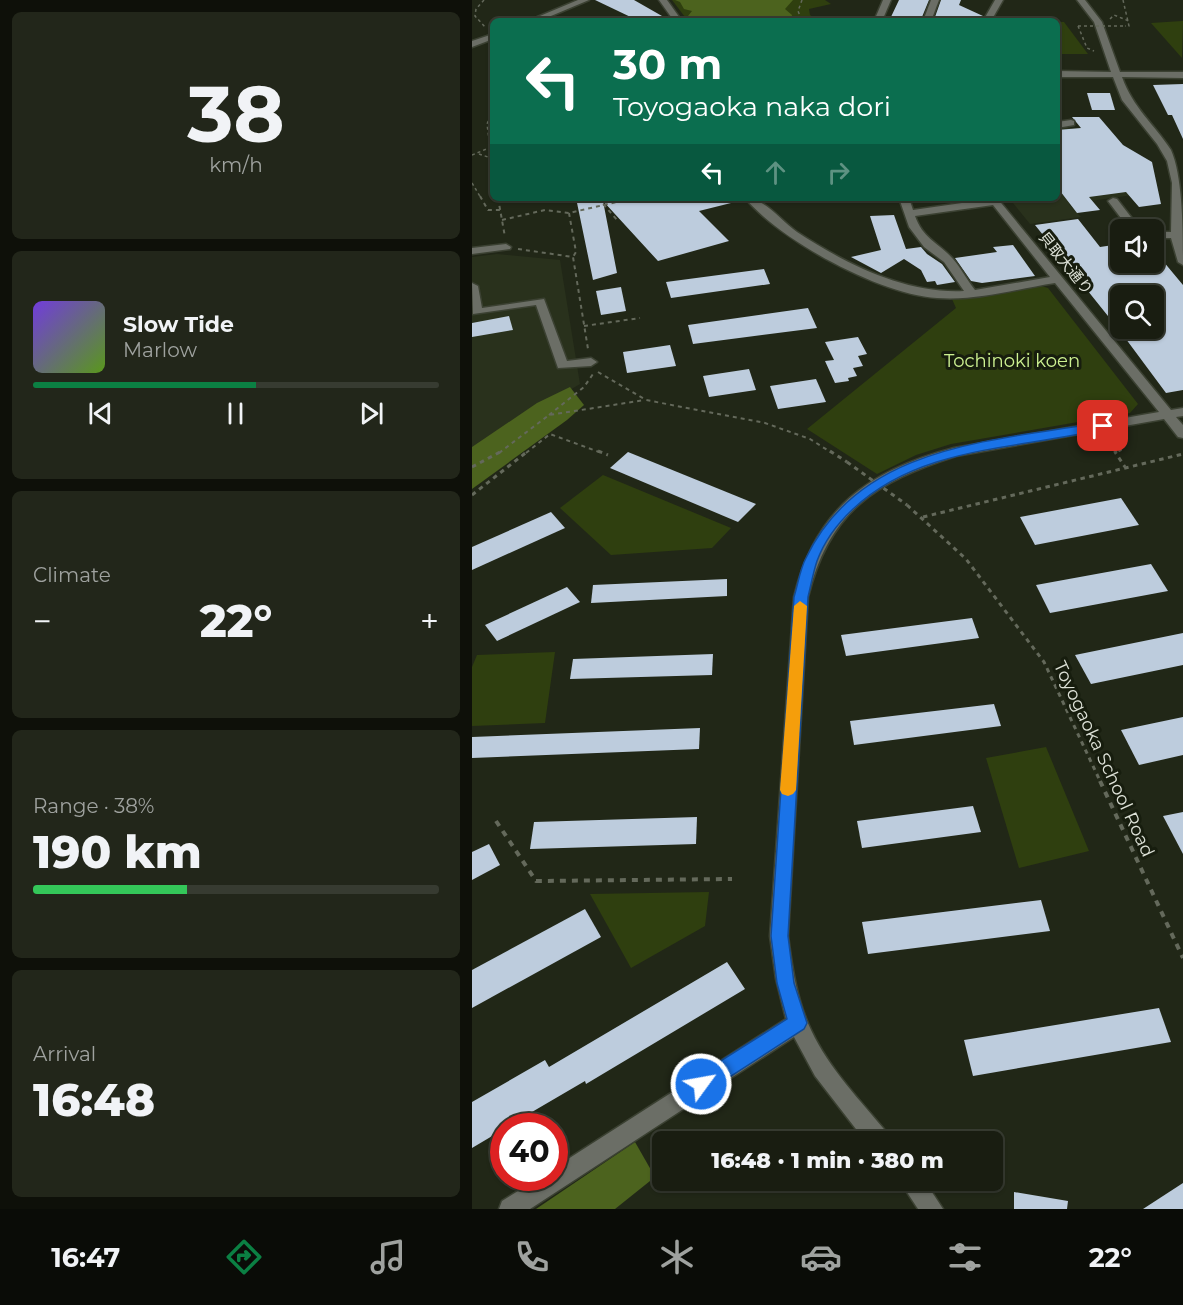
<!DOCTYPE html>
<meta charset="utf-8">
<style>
body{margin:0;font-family:Montserrat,"Noto Sans JP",sans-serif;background:#22261a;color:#f1f3f6;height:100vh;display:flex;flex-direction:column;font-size:22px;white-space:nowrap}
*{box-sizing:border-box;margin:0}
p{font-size:20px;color:#9fa29f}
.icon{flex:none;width:33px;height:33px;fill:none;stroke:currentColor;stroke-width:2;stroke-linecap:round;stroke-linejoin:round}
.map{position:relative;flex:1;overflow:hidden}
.details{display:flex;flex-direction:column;gap:12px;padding:12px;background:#0e1009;width:472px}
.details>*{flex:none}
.guide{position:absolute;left:18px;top:18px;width:570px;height:183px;border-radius:9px;box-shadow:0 2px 4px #0004,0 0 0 2px #373b31;background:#0b6e4f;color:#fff;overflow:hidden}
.buttons{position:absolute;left:638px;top:219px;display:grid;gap:12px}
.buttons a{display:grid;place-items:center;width:54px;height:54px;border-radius:9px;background:#191d11;box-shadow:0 2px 4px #0004,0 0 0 2px #373b31;font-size:30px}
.speed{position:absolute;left:18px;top:1113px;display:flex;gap:12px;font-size:30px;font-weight:700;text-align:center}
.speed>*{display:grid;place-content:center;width:78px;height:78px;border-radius:50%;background:#191d11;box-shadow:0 2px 4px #0004,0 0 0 2px #373b31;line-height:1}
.speed .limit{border:9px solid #d22;background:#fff;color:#111}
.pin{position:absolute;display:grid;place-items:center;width:51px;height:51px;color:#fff;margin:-26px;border-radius:12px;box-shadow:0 3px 9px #0006}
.me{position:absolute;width:66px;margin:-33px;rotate:58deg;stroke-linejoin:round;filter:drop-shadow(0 0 4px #0008)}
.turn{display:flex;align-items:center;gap:21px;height:126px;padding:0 24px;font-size:27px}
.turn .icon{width:78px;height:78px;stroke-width:2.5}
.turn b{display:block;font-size:42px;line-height:51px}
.lanes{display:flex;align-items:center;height:57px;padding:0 24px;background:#0003;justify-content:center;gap:30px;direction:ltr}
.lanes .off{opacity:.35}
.big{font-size:45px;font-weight:800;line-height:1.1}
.details .card{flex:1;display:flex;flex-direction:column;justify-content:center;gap:9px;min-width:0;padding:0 21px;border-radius:9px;background:#22261a}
.details .dial{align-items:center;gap:0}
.dial b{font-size:78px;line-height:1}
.song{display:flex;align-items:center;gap:18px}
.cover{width:72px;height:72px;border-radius:9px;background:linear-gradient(135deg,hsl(260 70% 55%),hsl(90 70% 35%))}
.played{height:6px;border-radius:3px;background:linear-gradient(90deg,#0b8043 55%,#373b31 55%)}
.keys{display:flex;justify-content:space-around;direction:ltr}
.heat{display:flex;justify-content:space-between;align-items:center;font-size:33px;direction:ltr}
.charge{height:9px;border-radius:4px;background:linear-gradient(90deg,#34c759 38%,#373b31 0)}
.trip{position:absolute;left:180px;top:1131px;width:351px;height:60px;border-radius:9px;background:#191d11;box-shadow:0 2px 4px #0004,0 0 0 2px #373b31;font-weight:800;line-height:60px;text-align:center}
.dock{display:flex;height:96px;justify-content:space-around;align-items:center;background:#0a0c07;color:#9fa29f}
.dock .icon{width:42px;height:42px}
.dock .selected{color:#0b8043}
.dock b{font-size:27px;color:#f1f3f6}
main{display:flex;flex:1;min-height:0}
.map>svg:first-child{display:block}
.built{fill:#29311c}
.green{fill:#2f3f0f}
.forest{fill:#4c631e}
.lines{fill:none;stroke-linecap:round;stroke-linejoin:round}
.stream{stroke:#445a14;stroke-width:3}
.building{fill:#bdccdd;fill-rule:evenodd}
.minor-casing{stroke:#3b4132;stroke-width:3}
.path-far3{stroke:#64695b;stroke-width:1.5;stroke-dasharray:3 3;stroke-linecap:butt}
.path-far2{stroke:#64695b;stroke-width:2;stroke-dasharray:4 4;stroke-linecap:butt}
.path-far1{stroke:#64695b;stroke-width:3;stroke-dasharray:4.5 4.5;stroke-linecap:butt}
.path{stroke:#64695b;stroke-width:4;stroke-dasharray:6 6;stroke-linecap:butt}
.minor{fill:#6b6e66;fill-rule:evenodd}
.path-bridge-far1{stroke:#64695b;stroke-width:1.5;stroke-dasharray:3 3;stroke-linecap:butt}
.path-bridge{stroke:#64695b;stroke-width:3;stroke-dasharray:4.5 4.5;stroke-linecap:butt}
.route{fill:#1a73e8;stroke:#114b97;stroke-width:1.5}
.slow{fill:#f59e0b}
.labels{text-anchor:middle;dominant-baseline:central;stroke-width:6;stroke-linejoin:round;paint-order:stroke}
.far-street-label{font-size:15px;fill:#dee2d8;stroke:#171d0e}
.park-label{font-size:18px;fill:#cdf191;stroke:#171d0e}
.street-label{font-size:18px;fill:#dee2d8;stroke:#171d0e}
</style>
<main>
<section class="details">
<div class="card dial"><b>38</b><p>km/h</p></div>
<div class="card">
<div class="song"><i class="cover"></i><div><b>Slow Tide</b><p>Marlow</p></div></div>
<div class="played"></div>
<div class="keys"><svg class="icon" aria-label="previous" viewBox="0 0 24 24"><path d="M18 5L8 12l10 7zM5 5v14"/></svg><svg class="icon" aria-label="pause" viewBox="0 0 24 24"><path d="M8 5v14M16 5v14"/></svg><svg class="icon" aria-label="next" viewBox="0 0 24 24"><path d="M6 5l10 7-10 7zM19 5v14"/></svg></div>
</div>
<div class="card"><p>Climate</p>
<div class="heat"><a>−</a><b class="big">22°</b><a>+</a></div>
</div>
<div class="card"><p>Range · 38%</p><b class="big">190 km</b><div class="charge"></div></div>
<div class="card"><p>Arrival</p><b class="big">16:48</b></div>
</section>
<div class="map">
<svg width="711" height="1209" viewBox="0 0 711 1209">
<rect width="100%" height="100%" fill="#212717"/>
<!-- built -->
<g class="built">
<polygon points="585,128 599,128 624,156 668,194 597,204 609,217 558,224 537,198 585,198"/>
<polygon points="25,254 88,260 108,384 0,448 0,257"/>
</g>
<!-- green -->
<g class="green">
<polygon points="200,0 353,0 359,4 337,9 338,15 347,21 216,21"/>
<polygon points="710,21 711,21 710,58 679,23"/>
<polygon points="585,22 592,22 616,54 585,54"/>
<polygon points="566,285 576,288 666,404 658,413 479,444 444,455 405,474 335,429 484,308 480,299"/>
<polygon points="131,475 259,528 240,548 139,555 88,508"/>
<polygon points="83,652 73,723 0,726 0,667 5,655"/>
<polygon points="574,747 617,851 547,868 514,758"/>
<polygon points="237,892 233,926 159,968 118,894"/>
</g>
<!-- forest -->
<g class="forest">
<polygon points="203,0 321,0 313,9 320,15 319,21 218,21 216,16 220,11 212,9 208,2"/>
<polygon points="98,387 112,405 95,420 0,489 0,447 65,403"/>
<polygon points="163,1142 183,1177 143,1209 64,1209"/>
</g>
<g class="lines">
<!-- stream -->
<polyline class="stream" points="443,21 453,0"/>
</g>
<!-- building -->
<g class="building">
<polygon points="123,0 162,0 190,16 167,21"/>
<polygon points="427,0 457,0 450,17 439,16 438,20 418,19"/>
<polygon points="469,0 489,0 487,5 511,16 509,20 463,17"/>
<polygon points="711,84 711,139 700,115 696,115 681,85"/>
<polygon points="615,93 638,93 643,110 620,110"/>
<polygon points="600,117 627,117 651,145 680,162 689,204 667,207 654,192 617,197 628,210 605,213 585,187 585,130 609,128"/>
<polygon points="104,198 259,198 259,203 227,211 257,241 186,261 131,201 145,273 121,280"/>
<polygon points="422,215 434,249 449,247 455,254 470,264 483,282 465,285 463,281 455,282 449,270 432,259 409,273 379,257 409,250 398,216"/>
<path d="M606,219L628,247L648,244V262H656L658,265L681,262V249L711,285V390L694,393L648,331L563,225ZM648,296H681V328H648Z"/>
<polygon points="541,245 563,276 510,283 499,281 483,258 525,252 521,247"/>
<polygon points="292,269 298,284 199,298 194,282"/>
<polygon points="149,287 154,311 129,315 124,291"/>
<polygon points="336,308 345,328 221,344 216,325"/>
<polygon points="37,316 41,330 0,337 0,323"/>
<polygon points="386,337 395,354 386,356 391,366 381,368 385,376 376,378 377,381 363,383 353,361 362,360 353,342"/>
<polygon points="198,345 204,366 155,373 151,352"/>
<polygon points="277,369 284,390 237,397 231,376"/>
<polygon points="344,379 354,402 306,409 298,386"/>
<polygon points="156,452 284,504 266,522 138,468"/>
<polygon points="649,498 667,525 563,545 548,517"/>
<polygon points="79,512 93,528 0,570 0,547"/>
<polygon points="679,564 696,591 578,613 564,585"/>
<polygon points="255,579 255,596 119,603 121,585"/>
<polygon points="95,587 108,602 25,641 13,625"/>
<polygon points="500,618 507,638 374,656 369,635"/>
<polygon points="711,633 711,665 619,684 603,655"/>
<polygon points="241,654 240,675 98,679 101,659"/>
<polygon points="522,704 529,726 382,745 378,721"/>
<polygon points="711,717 711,755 667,765 649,730"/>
<polygon points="228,728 227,749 0,758 0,737"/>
<polygon points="501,806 509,832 390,848 385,821"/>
<polygon points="711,812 711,854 691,816"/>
<polygon points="225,817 224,844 58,849 62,822"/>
<polygon points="17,844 28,865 0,880 0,852"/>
<polygon points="569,900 578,931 396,954 390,922"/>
<polygon points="113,909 129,937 0,1008 0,970"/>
<polygon points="255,962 273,989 114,1084 113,1081 36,1126 32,1126 32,1129 0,1148 0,1102 73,1060 77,1067"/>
<polygon points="687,1008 699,1042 501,1076 492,1040"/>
<polygon points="711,1183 711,1209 671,1209"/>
<polygon points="542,1192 596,1201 595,1209 542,1209"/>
</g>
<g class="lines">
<!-- minor casing -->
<g class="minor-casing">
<g id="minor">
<polygon points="106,0 117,0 67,21 56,21"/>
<polygon points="187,0 195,0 210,21 202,21"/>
<polygon points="411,0 419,0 410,21 402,21"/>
<polygon points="459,0 467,0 459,21 451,21"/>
<polygon points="523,0 531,0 519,21 511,21"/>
<path d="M605,0H613L630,22L648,72H711V78L650,77C661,108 682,124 699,150C711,177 711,233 711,265L706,262L699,238H681V232H699L700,183L695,161L685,144L650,100L641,77H585V71L639,72L622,22Z"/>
<polygon points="21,34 21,39 0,47 0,41"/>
<polygon points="599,120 602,121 602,125 585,128 585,122"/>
<path d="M273,198C293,198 309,221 325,232C374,264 433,294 492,291L472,262L452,247L437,227L427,198H437L441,210L525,198L699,410L711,408V416L704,417L711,425V438L706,437L692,419L484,456C403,482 357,511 336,597L316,936C320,968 325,1001 339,1030C357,1069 389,1101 416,1134L418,1142H394L343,1076L322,1037L58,1209H27L30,1201L67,1178H82V1168L314,1019L304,979L298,936L322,597C343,509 397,470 482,448L687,412L583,283C544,289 505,301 465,298C409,295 309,241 273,198ZM521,205L578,277L503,290C495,280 489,268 481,259C467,243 451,239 443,216Z"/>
<polygon points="641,198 645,199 669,230 658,230 636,201"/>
<polygon points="34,244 39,247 38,249 0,254 0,248"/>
<polygon points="0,283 6,286 10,308 72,299 95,361 119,358 125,362 119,366 86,368 64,305 1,314"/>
<polygon points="427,1180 452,1180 471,1209 446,1209"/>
</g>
</g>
<!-- path-far3 -->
<g class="path-far3">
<polyline points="12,0 4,9 3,16 13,27"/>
<polyline points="330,0 326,11 330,21"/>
<polyline points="651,0 657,26 653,26"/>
<polyline points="638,19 642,15 657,21"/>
<polyline points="606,26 615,48 622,51"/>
<polyline points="21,110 15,124 21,171"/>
<polyline points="7,154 19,158"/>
<polyline points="0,155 17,148"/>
<polyline points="0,183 9,198"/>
</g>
<!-- path-far2 -->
<g class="path-far2">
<polyline points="8,196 16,210 28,210"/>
<polyline points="26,198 33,237"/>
<polyline points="126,198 145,220"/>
<polyline points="97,213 104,252 101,257"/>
<polyline points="30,220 73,210 97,213 162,198"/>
<polyline points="46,249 101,257 116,349"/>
<polyline points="112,326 168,318"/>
<polyline points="126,372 174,400 293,423 338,439 360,453"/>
<polyline points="77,415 112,387 121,374"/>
<polyline points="639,436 649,450 643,453"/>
<polyline points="27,453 77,415 173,400"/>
<polyline points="54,453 78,434 130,453"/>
</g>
<!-- path-far1 -->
<g class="path-far1">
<polyline points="126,451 136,455"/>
<polyline points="358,451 375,462"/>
<polyline points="645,451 643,452 653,467"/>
<polyline points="0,467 30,451"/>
<polyline points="0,495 56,451"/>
<polyline points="435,505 494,559 572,662 629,783"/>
<polyline points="451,517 711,454"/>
</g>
<!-- path -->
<g class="path">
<polyline points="628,781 711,958"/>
<polyline points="24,821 64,881 260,879"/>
</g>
<!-- minor -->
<use href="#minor" class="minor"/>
<!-- path-bridge-far1 -->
<polyline class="path-bridge-far1" points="606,26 653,26"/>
<!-- path-bridge -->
<polyline class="path-bridge" points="375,462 435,505"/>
</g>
<!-- route -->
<path class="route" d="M631,422L637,426L635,428C549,450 450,444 381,509C366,523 352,542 345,561C341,573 339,585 336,597L316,936L322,983L335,1023L332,1029L236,1091L229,1093L223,1091L220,1084L223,1077L315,1019L305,983L299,936L322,597C326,584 328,569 334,558C388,444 523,441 631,422Z"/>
<!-- slow -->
<polygon class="slow" points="328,601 335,606 324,790 321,794 316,796 310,794 308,790 322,606"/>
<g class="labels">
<!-- far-street labels -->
<g class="far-street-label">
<text transform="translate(594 263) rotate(51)">貝取大通り</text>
</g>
<!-- park labels -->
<g class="park-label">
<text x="540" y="361">Tochinoki koen</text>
</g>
<!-- street labels -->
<g class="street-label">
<text transform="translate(632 759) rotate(65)">Toyogaoka School Road</text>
</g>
</g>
</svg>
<div class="buttons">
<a><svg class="icon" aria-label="sound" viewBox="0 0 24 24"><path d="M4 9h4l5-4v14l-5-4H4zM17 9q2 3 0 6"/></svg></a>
<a><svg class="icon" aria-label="search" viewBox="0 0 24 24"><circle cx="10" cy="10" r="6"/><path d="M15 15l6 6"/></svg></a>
</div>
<div class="speed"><div class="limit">40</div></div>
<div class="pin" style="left:631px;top:426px;background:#d93025"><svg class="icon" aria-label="arrive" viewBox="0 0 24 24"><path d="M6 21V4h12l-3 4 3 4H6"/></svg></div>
<svg class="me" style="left:229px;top:1084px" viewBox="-20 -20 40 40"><circle r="17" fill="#1a73e8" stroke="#fff" stroke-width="3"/><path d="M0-11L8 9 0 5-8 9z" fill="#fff"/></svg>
<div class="trip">16:48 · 1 min · 380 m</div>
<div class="guide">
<div class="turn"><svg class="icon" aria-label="left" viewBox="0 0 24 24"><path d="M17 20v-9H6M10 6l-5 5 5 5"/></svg><div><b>30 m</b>Toyogaoka naka dori</div></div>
<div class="lanes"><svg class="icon" aria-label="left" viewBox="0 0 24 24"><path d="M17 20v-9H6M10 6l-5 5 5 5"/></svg><svg class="icon off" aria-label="ahead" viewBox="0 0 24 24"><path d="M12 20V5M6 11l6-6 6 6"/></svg><svg class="icon off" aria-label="right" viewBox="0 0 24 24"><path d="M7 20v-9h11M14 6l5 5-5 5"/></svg></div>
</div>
</div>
</main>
<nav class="dock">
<b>16:47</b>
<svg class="icon selected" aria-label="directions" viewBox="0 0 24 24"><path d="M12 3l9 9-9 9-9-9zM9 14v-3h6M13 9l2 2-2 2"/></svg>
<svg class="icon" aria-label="music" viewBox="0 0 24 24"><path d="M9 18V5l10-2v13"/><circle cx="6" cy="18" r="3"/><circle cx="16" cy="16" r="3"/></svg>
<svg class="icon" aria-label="phone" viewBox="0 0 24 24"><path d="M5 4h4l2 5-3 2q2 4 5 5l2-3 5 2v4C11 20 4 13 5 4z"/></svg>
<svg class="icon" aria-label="climate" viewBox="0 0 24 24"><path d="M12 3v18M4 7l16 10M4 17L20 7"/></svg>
<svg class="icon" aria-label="car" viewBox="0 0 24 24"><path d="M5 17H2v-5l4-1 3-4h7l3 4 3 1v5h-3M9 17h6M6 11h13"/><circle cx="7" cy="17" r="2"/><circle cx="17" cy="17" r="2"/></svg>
<svg class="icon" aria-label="filters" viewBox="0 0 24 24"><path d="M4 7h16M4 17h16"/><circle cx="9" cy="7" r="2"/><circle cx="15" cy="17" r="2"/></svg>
<b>22°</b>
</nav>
